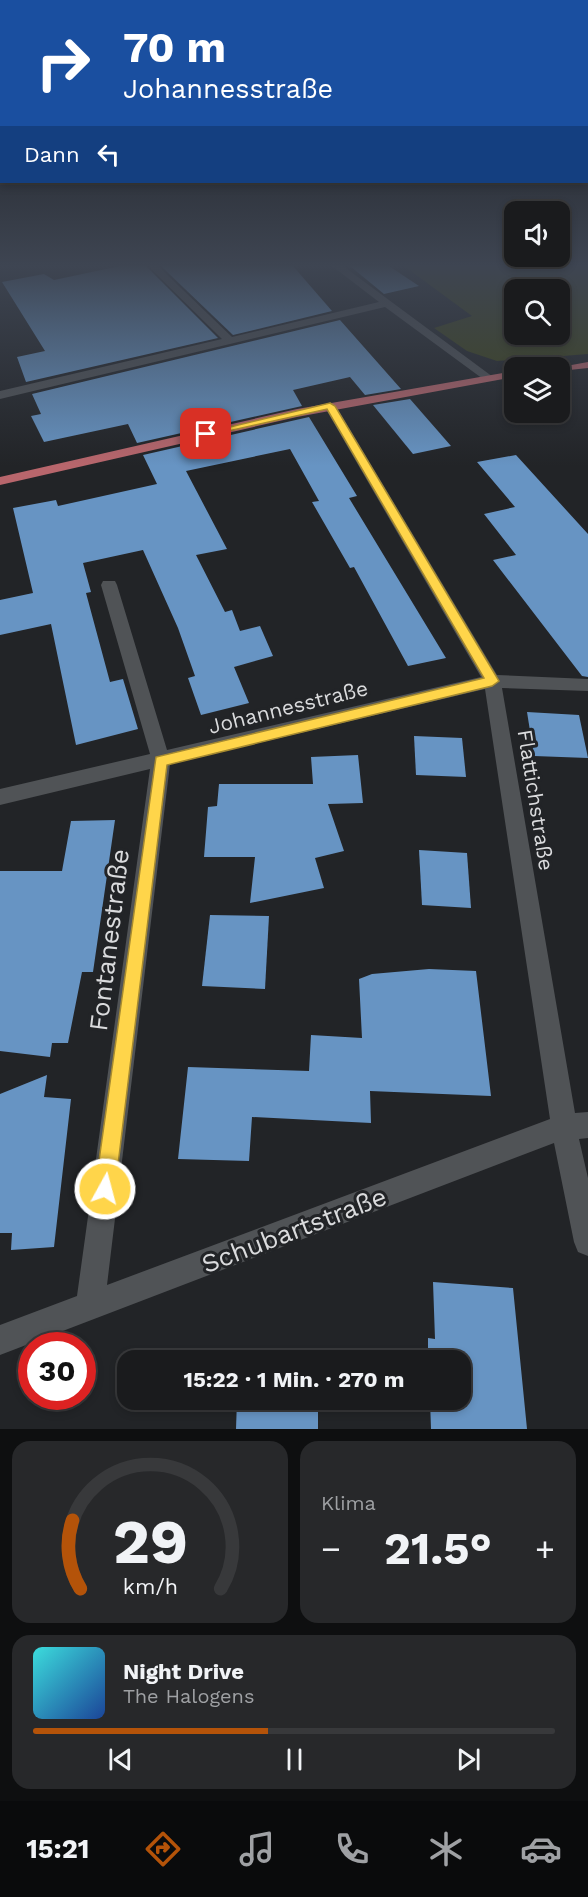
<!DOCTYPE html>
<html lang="de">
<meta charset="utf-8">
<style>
body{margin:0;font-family:"Work Sans",sans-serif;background:#27282a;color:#f1f3f6;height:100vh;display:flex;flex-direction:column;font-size:22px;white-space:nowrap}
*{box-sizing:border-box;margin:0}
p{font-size:20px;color:#9fa1a4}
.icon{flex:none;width:33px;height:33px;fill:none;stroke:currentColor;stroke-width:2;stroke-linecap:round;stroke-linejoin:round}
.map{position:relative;height:1429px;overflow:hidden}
.details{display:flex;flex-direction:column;gap:12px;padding:12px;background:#0e0f10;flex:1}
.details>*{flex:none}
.top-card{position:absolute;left:0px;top:0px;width:588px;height:183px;box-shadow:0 3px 9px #0003,0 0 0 2px #38393b;background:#1a4fa0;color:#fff;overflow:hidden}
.fabs{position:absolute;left:504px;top:201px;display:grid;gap:12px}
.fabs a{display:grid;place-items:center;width:66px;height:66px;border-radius:12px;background:#1a1b1d;box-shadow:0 3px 9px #0003,0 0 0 2px #38393b;font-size:30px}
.speed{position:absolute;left:18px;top:1332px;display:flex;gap:12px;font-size:30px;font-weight:700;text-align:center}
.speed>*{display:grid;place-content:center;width:78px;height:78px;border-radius:50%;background:#1a1b1d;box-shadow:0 3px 9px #0003,0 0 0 2px #38393b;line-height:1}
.speed .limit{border:9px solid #d22;background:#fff;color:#111}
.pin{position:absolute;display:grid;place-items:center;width:51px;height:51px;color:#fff;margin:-26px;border-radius:12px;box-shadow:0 3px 9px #0006}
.me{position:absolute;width:66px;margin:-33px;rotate:7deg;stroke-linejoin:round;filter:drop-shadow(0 0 4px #0008)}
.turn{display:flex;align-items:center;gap:21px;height:126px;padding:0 24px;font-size:27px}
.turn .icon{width:78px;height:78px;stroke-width:2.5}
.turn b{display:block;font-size:42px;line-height:51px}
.then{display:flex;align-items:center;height:57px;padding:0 24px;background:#0003;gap:12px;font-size:22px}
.big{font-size:45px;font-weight:700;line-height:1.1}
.details .card{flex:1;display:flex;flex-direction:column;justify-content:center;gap:9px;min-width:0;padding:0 21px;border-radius:18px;background:#27282a}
.details .dial{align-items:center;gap:0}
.dial svg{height:156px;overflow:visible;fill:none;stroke:#38393b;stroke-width:7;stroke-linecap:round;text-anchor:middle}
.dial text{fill:#f1f3f6;stroke:none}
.song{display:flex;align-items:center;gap:18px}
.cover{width:72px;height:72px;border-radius:9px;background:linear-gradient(135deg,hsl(180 70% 55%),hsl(220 70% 35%))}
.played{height:6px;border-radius:3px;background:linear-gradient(90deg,#b45309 45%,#38393b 45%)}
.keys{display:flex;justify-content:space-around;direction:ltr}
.heat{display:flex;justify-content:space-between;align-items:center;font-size:33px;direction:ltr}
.details .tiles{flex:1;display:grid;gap:12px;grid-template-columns:1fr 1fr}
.card:last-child{grid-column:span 2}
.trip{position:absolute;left:117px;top:1350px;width:354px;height:60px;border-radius:18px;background:#1a1b1d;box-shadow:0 3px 9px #0003,0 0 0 2px #38393b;font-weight:700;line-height:60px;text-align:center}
.menu{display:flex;height:96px;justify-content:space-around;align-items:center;background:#0a0b0c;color:#9fa1a4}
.menu .icon{width:42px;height:42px}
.menu .on{color:#b45309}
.menu b{font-size:27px;color:#f1f3f6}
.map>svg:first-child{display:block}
.green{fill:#3e4417;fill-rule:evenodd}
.building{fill:#6794c3}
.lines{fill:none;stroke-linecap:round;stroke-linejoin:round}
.minor{fill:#505356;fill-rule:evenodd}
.major{fill:#b8666c;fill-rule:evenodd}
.route{fill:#ffd54a;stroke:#a68a30;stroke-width:1.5}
.labels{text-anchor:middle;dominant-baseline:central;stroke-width:6;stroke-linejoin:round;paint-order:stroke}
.street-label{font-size:21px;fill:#dadbdd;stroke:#222427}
.near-street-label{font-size:26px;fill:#dadbdd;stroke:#222427}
</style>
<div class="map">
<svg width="588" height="1429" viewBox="0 0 588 1429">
<rect width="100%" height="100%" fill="#222427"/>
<!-- green -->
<path class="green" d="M404,266H588V354L497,361L467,351L434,328L472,316ZM514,290H560V334H514Z"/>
<!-- building -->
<g class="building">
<polygon points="120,266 146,266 218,338 26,382 17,357 45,351 2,282 44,274 54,280"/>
<polygon points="161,266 293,266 332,311 233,335"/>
<polygon points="350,266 389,266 419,286 384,294"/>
<polygon points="340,320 401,389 365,395 350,377 293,390 302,406 137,443 128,424 44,442 31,416 41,414 32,394"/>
<polygon points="410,399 451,446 413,454 373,405"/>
<polygon points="309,417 357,496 349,498 446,658 408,666 354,567 350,568 312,502 319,501 290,449 186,471 227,549 196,555 225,612 232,610 240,631 260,626 273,656 234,667 249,703 201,715 188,678 195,676 178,628 143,550 83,563 91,592 86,593 110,682 123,679 138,729 76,745 51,624 0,635 0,600 33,593 13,508 56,500 58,506 157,484 143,455"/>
<polygon points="516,455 588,534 588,677 582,676 493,560 516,555 484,514 515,507 477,462"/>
<polygon points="527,712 579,715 588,758 534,756"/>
<polygon points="414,736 462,738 466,777 416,775"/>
<polygon points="358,755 363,803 328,804 344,851 315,858 324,888 250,903 255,857 204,857 208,807 217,806 219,784 313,784 311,757"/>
<polygon points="115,820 93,972 82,972 68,1043 52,1043 50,1057 0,1051 0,871 62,871 71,821"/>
<polygon points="419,850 467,853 471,908 422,905"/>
<polygon points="210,915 269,916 265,989 202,986"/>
<polygon points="429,969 476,971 491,1096 370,1091 371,1123 252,1117 249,1161 178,1159 188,1067 309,1071 311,1035 362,1038 359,979 372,974"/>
<polygon points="47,1075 44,1097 71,1099 54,1247 11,1250 12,1233 0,1233 0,1094"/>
<polygon points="433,1282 513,1288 527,1429 431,1429 430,1400 460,1400 460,1360 428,1360 428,1338 435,1339"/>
<polygon points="237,1400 318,1400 318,1429 236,1429"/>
</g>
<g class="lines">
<!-- minor -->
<g class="minor">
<polygon points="148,266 158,266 232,337 379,302 332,266 343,266 493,377 483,379 385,307 0,399 0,391 222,339"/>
<path d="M330,402L336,406L497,675L588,679V691L502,688L575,1113L588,1112V1138L579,1139L588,1178V1256L578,1252L574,1242L554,1143L0,1355V1325L77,1296L150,769L0,805V789L150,754L101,585L103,581H115L117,585L167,750L481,677L324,406ZM485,689L550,1119L107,1285L170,764Z"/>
</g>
<!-- major -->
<g class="major">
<polygon points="588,362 588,368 560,371 560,368 555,368"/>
<polygon points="514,371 514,377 297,417 0,485 0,477 297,409"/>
</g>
</g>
<!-- sky -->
<linearGradient id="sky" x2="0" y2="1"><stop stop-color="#131415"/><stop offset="0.57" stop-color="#3e4552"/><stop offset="1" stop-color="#3e4552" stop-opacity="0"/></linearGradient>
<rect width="588" height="466" fill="url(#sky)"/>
<!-- route -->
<polygon class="route" points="330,403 335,406 499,681 492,686 167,765 115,1189 112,1196 105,1199 98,1196 95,1189 156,757 484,678 327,409 206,436 201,434"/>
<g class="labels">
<!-- street labels -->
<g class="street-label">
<text transform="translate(288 707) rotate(-14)">Johannesstraße</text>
<text transform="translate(536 800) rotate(81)">Flattichstraße</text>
</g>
<!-- near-street labels -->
<g class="near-street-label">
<text transform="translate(109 940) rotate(-83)">Fontanestraße</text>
<text transform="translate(294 1230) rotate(-21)">Schubartstraße</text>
</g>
</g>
</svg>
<div class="fabs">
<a><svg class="icon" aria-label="sound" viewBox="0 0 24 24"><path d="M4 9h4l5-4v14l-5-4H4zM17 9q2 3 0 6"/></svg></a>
<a><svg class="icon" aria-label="search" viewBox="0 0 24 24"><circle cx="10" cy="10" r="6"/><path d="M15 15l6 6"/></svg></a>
<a><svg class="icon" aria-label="layers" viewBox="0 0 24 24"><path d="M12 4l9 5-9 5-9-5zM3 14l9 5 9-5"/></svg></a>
</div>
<div class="speed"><div class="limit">30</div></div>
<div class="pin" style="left:206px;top:434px;background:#d93025"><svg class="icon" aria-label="arrive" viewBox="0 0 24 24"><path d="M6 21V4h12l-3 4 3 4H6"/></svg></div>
<svg class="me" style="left:105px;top:1189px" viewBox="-20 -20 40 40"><circle r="17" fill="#ffd54a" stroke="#fff" stroke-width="3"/><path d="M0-11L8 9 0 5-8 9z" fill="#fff"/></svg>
<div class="trip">15:22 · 1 Min. · 270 m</div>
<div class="top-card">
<div class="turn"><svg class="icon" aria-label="right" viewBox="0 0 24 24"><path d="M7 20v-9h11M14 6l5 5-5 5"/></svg><div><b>70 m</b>Johannesstraße</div></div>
<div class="then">Dann<svg class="icon" aria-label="left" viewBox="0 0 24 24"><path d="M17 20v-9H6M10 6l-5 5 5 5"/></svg></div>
</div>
</div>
<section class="details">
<div class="tiles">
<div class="card dial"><svg viewBox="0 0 100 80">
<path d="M14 69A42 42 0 1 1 86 69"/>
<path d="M14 69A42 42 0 0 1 10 34" stroke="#b45309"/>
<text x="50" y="56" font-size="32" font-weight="700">29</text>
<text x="50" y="72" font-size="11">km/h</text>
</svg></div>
<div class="card"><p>Klima</p>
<div class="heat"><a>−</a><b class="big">21.5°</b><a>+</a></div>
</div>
<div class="card">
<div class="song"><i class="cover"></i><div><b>Night Drive</b><p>The Halogens</p></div></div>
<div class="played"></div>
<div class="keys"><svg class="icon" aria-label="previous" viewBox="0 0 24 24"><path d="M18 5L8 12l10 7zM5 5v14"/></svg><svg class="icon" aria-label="pause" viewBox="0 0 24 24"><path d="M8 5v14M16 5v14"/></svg><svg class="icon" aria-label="next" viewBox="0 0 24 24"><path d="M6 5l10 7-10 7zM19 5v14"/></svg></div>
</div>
</div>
</section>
<nav class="menu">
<b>15:21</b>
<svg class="icon on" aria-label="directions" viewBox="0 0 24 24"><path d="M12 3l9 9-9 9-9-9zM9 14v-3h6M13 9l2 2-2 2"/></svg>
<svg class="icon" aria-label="music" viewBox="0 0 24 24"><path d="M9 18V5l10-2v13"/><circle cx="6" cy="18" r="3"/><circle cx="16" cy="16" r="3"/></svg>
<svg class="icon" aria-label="phone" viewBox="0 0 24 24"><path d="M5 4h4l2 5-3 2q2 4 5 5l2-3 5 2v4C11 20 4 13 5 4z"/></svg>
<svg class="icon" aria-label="climate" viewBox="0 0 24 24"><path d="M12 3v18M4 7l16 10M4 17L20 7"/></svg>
<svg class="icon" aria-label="car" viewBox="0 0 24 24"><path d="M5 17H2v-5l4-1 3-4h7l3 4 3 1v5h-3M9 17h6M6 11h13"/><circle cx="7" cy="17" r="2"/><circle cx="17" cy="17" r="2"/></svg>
</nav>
